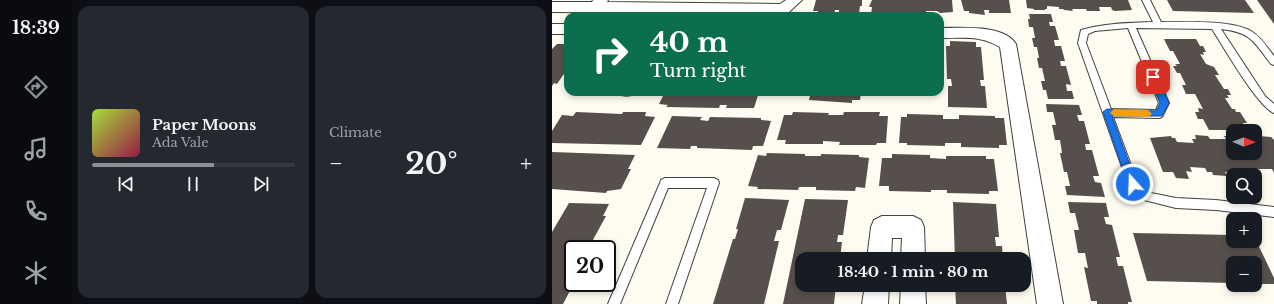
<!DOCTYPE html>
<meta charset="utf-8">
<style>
body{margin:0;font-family:"Libre Baskerville",serif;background:#242831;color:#f1f3f6;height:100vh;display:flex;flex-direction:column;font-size:15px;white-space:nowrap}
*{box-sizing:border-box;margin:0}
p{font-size:13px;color:#9ea1a6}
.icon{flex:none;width:22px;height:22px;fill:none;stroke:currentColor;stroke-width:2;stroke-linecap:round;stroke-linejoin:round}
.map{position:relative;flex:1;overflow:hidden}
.drawer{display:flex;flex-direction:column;gap:6px;padding:6px;background:#0d0f14;width:480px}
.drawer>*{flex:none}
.top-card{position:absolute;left:12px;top:12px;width:380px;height:84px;border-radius:12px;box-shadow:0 2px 6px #0003;background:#0b6e4f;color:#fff;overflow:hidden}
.needle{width:26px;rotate:91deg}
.controls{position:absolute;left:674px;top:124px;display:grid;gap:8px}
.controls a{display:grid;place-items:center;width:36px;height:36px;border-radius:8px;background:#171b24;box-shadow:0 2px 6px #0003;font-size:20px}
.speed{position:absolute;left:12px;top:240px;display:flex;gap:8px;font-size:20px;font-weight:700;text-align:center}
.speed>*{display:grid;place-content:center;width:52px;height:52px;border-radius:50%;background:#171b24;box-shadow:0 2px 6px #0003;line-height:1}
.speed .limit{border:2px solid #111;border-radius:6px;background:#fff;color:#111}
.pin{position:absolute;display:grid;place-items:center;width:34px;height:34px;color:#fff;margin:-17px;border-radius:8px;box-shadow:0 2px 6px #0006}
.me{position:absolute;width:44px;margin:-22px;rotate:340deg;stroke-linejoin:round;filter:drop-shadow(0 0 3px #0008)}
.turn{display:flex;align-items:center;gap:14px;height:84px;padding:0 20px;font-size:18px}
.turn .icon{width:52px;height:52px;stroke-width:2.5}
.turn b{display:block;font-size:28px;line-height:34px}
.big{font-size:30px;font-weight:700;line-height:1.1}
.drawer .widget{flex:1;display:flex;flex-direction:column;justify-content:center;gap:6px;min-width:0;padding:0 14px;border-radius:12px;background:#242831}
.song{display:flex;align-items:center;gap:12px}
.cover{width:48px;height:48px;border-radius:6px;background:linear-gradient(135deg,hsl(80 70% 55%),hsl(340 70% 35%))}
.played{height:4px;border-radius:2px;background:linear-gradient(90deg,#8c9099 60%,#363941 60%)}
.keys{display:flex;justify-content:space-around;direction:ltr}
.heat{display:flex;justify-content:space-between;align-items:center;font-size:22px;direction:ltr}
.drawer .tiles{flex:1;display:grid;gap:6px;grid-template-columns:repeat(2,1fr)}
.trip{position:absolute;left:243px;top:252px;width:236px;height:40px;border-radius:12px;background:#171b24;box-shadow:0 2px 6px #0003;font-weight:700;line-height:40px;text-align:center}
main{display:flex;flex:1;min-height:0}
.menu{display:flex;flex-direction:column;width:72px;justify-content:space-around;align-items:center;background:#090b0e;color:#9ea1a6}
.menu .icon{width:28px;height:28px}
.menu .active{color:#8c9099}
.menu b{font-size:18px;color:#f1f3f6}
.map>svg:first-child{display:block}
.building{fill:#574f4b}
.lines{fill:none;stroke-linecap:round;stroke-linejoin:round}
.lane-casing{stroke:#414141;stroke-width:2}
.street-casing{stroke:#414141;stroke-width:2}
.lane{fill:#fff;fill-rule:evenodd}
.street{fill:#fff;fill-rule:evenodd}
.route{fill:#1a73e8;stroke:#114b97}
.slow{fill:#f59e0b}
</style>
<main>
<nav class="menu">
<b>18:39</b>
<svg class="icon active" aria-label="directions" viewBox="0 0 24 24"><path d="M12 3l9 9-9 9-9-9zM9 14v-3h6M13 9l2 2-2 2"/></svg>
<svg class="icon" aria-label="music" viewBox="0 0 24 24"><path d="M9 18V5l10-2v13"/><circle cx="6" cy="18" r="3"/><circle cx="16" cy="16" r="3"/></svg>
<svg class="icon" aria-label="phone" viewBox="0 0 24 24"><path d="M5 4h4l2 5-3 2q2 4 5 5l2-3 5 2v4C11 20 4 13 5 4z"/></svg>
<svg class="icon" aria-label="climate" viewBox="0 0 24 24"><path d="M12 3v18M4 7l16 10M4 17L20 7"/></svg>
</nav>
<section class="drawer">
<div class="tiles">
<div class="widget">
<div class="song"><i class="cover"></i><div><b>Paper Moons</b><p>Ada Vale</p></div></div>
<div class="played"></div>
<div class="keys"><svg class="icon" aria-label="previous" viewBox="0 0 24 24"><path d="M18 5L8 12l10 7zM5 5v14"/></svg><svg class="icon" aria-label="pause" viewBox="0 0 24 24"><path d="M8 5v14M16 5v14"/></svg><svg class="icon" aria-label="next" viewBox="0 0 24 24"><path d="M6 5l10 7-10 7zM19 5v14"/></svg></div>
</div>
<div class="widget"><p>Climate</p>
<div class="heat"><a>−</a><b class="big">20°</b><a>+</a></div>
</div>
</div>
</section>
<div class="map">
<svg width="722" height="304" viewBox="0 0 722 304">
<rect width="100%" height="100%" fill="#fefbf0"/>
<!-- building -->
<g class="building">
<polygon points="264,0 310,0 310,6 308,6 307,13 287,13 287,10 283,10 282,14 266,13 266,11 261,11"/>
<polygon points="320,0 400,0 401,12 388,13 385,11 374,11 374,13 360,12 360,15 348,16 344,15 344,14 333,13 333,16 325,16 319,15 320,7 317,7"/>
<polygon points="409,0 457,0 459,13 437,13 437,10 432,10 433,15 417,13 417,11 412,11"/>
<polygon points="474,0 576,0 580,10 563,11 560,10 559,7 547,7 548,11 535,11 534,9 520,9 521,11 512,10 511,9 507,9 507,7 495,6 495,9 493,9 493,10 482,10 482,9 475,8"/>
<polygon points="615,0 693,0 702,13 621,11"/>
<polygon points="705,0 722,0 722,24"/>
<polygon points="477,14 499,14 501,22 497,22 498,26 503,26 507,40 502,40 503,46 509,46 513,61 508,61 509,66 514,66 519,85 514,84 515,91 520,91 522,99 496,99 494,90 491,90 489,81 493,81 490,68 487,68 485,58 487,58 485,47 482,47 480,38 483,38 481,27 477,27 476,19 478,19"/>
<polygon points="612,39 644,39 648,46 651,46 654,52 651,52 652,55 648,54 654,64 662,67 667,75 663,75 672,89 676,89 679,95 675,95 677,98 673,98 680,109 683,109 684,112 688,112 695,123 691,123 694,130 675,129 676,130 657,130 651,119 646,119 643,112 647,112 646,108 651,109 643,94 634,94 630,85 634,85 628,73 625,73 621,66 625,66 623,64 628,64 621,51 618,51"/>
<polygon points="398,41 424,42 424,47 429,47 432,80 428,80 429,86 433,86 435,108 396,107 396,86 400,86 399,79 395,79 394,46 398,46"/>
<polygon points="5,44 16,44 16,68 5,84 2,83 0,86 0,49"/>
<polygon points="113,92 207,92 202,108 174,108 175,105 168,105 167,108 114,107 116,105 107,104"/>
<polygon points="259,92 309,92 308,100 300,100 300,103 257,100"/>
<polygon points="494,104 527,105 530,115 525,115 527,121 532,121 538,144 533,144 534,150 540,150 547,176 541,176 543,182 549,183 553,197 515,195 513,186 518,186 515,172 512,172 508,153 510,153 508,140 503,140 500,125 504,125 501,112 495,112"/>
<polygon points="24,112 70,114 71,112 94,112 93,116 103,117 89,145 0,143 0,131 10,115 21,116"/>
<polygon points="241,112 277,113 276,115 291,115 292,112 328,112 327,116 336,116 334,143 325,143 324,145 287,145 288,142 271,141 271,144 233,144 234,140 225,140 232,115 240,115"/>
<polygon points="355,114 391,115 391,119 407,119 407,115 443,116 443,118 452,118 455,145 447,145 447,148 409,147 409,143 393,143 393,146 355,145 355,143 347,143 349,117 355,117"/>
<polygon points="120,116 150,117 148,120 156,121 158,117 209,118 209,120 219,121 211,146 201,146 200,150 145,148 145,146 139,146 138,149 105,148"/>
<polygon points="643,135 656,136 658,139 674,139 672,136 681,136 681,153 703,153 703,142 704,142 703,139 708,139 706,136 719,137 722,140 722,173 720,169 703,169 705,173 702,172 703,175 693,175 691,172 673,172 675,176 661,175 660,172 655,172 653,168 638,167 640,172 634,171 637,179 624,178 621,172 611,172 598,138 619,136 620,138 623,138 625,142 642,143 640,139 644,139"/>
<polygon points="0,152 83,155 76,169 79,169 69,189 55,191 54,193 0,189"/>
<polygon points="215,153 253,154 253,156 269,156 269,154 307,155 307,157 317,158 313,188 304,187 303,191 264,190 264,187 247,187 246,190 205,189 206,187 196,186 206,155 214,156"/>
<polygon points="340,154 378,155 378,158 394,159 394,156 434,156 434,159 442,159 446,191 437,191 437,194 395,193 395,190 379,190 379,192 337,191 337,186 327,186 330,158 340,158"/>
<polygon points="193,198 237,200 229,230 225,230 222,241 227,241 212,304 161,304 181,239 183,239 186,229 184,229"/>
<polygon points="253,199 296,200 291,235 286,235 285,242 290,242 288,259 250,259 250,285 284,285 282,304 231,304"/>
<polygon points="401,202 444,204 447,237 443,237 444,246 450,246 451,259 403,259"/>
<polygon points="516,202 554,203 557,217 552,217 554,224 560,225 568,257 564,257 566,266 571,266 580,302 576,302 576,304 545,304 545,301 539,301 532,267 536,268 533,253 526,253 522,230 527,230 523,213 518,213"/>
<polygon points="17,203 57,204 51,216 54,216 36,249 21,249 22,283 11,304 0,304 0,232"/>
<polygon points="581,233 681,235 681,241 703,241 703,238 722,278 722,284 703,284 703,263 681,263 681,283 595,281"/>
<polygon points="403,285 453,285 455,304 404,304"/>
</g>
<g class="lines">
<!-- lane casing -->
<g class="lane-casing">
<g id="lane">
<path d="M590,0H598L609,22C631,22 680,20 699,31C709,37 715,47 722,56V65L719,64C702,42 699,32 669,29L713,96L722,104V113C706,107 671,46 660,29L584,28L617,103L610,117L607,118L561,117L585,181L599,193L624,198L664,200L722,207V217L664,210L624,208L592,200L577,187L526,43L529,30C553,23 577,23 601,22ZM576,28L607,103L604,110L559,109L534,43L536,34L543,31Z"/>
<path d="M63,92H86C82,97 67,97 63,92Z"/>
<polygon points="113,178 162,178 166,180 167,183 126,304 114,304 155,188 116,188 68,304 56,304 108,183 109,180"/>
</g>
</g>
<!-- street casing -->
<g class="street-casing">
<g id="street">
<polygon points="41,0 56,0 55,2 228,4 234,0 250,0 237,12 232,14 0,12 0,2 40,2"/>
<rect x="0" y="24" width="16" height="10"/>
<path d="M388,28C409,28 452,24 464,44L511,304H485L448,47C428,35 411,38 388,38Z"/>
<polygon points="330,216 361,216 369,220 372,227 373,259 349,259 350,238 340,238 339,259 315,259 319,227 322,220"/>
<polygon points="313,285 337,285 336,304 310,304"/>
<polygon points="349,285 373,285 374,304 348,304"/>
</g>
</g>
<!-- lane -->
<use href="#lane" class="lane"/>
<!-- street -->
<use href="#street" class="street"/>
</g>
<!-- route -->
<polygon class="route" points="601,74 605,77 617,103 610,116 560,116 585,184 584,187 581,188 577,187 576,184 551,112 555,109 604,111 608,103 597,77"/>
<!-- slow -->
<polygon class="slow" points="562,109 596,110 600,114 596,117 562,116 558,113"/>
</svg>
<div class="controls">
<a><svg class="needle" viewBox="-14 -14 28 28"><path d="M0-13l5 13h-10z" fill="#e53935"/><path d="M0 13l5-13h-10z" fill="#9ea1a6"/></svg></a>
<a><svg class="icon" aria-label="search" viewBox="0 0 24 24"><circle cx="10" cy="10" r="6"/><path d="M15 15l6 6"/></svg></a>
<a>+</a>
<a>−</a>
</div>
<div class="speed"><div class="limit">20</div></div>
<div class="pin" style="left:601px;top:77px;background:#d93025"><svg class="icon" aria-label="arrive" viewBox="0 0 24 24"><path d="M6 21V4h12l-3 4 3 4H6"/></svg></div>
<svg class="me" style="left:581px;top:184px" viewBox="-20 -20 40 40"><circle r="17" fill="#1a73e8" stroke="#fff" stroke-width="3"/><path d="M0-11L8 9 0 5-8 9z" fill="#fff"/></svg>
<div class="trip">18:40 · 1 min · 80 m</div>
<div class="top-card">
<div class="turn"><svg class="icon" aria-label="right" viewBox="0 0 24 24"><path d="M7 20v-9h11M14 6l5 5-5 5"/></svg><div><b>40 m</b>Turn right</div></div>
</div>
</div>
</main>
